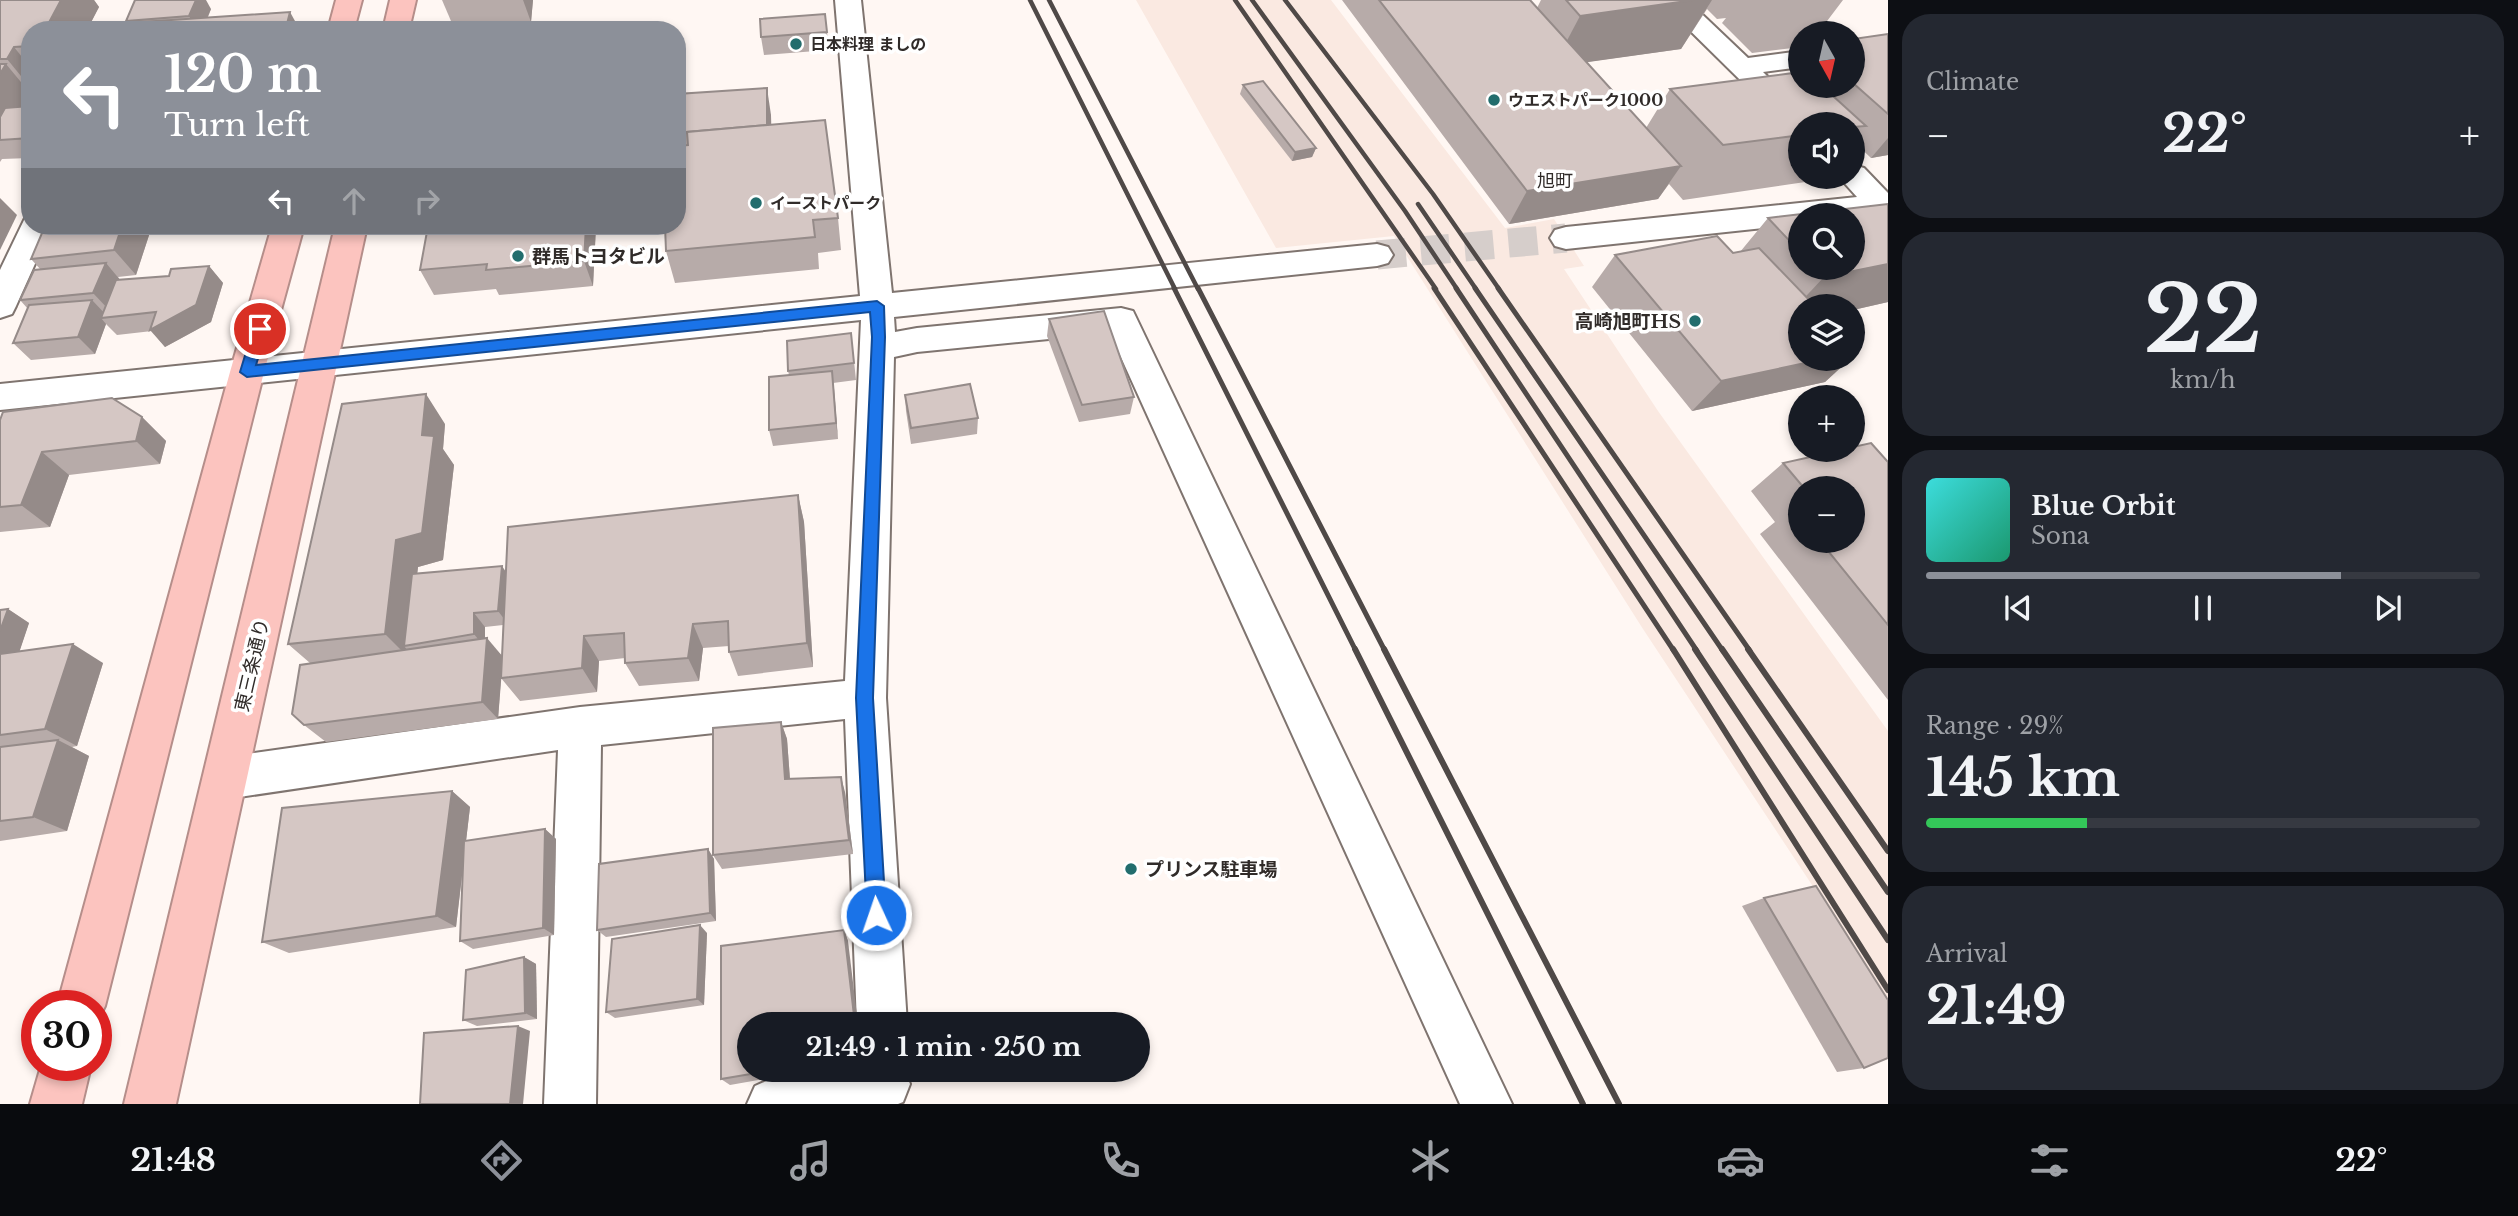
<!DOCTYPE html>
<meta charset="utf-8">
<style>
body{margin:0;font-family:"Libre Baskerville","Noto Sans JP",serif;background:#242831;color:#f1f3f6;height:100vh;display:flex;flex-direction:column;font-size:26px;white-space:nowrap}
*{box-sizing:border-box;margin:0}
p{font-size:23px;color:#9ea1a6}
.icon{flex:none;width:38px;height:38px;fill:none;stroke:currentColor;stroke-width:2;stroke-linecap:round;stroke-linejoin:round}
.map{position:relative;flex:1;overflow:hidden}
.details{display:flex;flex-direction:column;gap:14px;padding:14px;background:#0d0f14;width:630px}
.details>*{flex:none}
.banner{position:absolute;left:21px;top:21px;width:665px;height:214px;border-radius:28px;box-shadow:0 4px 10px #0003;background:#8c9099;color:#fff;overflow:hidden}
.needle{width:46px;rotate:172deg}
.buttons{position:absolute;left:1788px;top:21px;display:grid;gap:14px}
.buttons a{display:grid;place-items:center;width:77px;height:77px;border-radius:50%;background:#171b24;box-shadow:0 4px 10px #0003;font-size:35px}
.speed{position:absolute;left:21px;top:990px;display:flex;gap:14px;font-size:35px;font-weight:700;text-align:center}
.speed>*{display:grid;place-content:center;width:91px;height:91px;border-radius:50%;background:#171b24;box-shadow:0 4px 10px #0003;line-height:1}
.speed .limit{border:10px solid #d22;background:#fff;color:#111}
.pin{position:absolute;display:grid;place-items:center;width:60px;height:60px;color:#fff;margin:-30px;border:4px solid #fff;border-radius:50%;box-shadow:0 2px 7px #0007}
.me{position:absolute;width:77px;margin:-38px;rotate:357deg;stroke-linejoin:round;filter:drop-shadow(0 0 5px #0008)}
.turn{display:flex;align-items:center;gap:24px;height:147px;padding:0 28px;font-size:32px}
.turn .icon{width:91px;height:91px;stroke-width:2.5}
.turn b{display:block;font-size:49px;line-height:60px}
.lanes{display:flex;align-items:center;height:66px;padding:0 28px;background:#0003;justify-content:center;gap:35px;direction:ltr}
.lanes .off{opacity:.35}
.big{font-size:52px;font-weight:800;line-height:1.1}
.details .widget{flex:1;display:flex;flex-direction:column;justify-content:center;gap:10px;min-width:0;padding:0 24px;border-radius:28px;background:#242831}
.details .dial{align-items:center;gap:0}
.dial b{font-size:91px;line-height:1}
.song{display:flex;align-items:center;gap:21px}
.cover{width:84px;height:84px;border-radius:10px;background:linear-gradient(135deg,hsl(180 70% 55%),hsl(160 70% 35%))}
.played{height:7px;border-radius:4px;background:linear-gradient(90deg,#8c9099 75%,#363941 75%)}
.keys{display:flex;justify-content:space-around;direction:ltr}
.heat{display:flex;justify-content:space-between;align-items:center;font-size:38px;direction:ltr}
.charge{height:10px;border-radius:5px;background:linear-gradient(90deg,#34c759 29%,#363941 0)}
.trip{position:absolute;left:737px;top:1012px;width:413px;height:70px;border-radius:35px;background:#171b24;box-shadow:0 4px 10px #0003;font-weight:800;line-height:70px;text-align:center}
.dock{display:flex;height:112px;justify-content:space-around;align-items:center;background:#090b0e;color:#9ea1a6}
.dock .icon{width:49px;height:49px}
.dock .active{color:#8c9099}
.dock b{font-size:32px;color:#f1f3f6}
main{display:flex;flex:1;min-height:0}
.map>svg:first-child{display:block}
.built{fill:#fae9e1}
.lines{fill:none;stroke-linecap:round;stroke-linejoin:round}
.minor-tunnel{stroke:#d6cecb;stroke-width:29;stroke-dasharray:29 15;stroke-linecap:butt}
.minor-casing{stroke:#7f746f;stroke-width:4}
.highway-casing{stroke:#b58e8a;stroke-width:4}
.minor{fill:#fff;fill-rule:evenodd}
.highway{fill:#fcc4bf;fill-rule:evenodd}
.rail-far2{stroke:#4f4947;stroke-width:4.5}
.rail-far1{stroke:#4f4947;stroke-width:5}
.rail{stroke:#4f4947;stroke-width:6}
.wall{fill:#b7aba9;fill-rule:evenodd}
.shaded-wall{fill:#958b89}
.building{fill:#d5c7c4;stroke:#958b89;stroke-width:2}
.route{fill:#1a73e8;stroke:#114b97;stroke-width:2}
.poi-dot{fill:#226d6d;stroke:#fff;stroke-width:2.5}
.labels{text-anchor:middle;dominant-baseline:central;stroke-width:7;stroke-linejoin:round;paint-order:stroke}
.far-poi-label{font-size:16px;font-weight:bold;fill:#302b29;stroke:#fff;text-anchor:start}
.far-neighbourhood-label{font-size:18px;fill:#302b29;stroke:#fff}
.poi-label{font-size:19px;font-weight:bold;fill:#302b29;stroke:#fff;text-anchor:start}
.street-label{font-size:19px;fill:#302b29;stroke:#fff}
</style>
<main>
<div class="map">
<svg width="1888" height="1104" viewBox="0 0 1888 1104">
<rect width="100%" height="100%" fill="#fff7f3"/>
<!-- built -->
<polygon class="built" points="1136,0 1331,0 1505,228 1554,219 1584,266 1564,269 1658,411 1888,731 1888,1025 1812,885 1643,629 1394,236 1276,248"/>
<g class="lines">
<!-- minor-tunnel -->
<polyline class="minor-tunnel" points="1377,255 1566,238"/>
<!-- minor casing -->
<g class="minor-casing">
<g id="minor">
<polygon points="835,0 861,0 892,293 1377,244 1388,247 1393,255 1388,263 1377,266 894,317 895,332 917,328 1121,308 1133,311 1512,1104 1460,1104 1110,333 917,352 894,357 886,698 907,1024 857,1024 845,719 601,745 596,1104 544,1104 558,750 226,799 211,793 204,778 211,763 226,757 580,707 845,681 861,320 0,410 0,384 860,296"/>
<polygon points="1659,0 1687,0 1748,58 1801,51 1801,67 1763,72 1815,124 1801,124 1801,133 1791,130"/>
<polygon points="1853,165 1864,168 1888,193 1888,221 1875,216 1853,218 1853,215 1801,215 1801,224 1566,249 1555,246 1550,238 1555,230 1566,227 1857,197 1839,177 1853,177"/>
<polygon points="30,217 30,226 52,226 16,306 12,314 0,318 0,270 25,218"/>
<polygon points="825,1069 904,1069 910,1084 903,1102 898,1104 747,1104 755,1086 773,1078"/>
</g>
</g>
<!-- highway casing -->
<g class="highway-casing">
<g id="highway">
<polygon points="336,0 362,0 354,30 328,30"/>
<polygon points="390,0 416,0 409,30 383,30"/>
<polygon points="272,226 304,226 264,372 105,1006 96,1024 96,1006 57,1006 230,372"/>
<polygon points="335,226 367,226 176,1104 124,1104"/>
<polygon points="41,1066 91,1066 82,1104 30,1104"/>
</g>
</g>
<!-- minor -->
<use href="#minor" class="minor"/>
<!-- highway -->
<use href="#highway" class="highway"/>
<!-- rail-far2 -->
<g class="rail-far2">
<polyline points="1030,0 1175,289"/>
<polyline points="1049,0 1198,289"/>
<polyline points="1235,0 1436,289"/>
<polyline points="1252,0 1405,211 1457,289"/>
<polyline points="1285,0 1433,194 1499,289"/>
<polyline points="1418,204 1476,289"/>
</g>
<!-- rail-far1 -->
<g class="rail-far1">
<polyline points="1174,288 1356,651"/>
<polyline points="1198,288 1385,651"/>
<polyline points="1434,288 1674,651"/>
<polyline points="1456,288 1697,651"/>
<polyline points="1475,288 1723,651"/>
<polyline points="1498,288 1750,651"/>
</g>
<!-- rail -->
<g class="rail">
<polyline points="1355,649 1583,1104"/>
<polyline points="1384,649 1619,1104"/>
<polyline points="1673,649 1888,990"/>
<polyline points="1695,649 1888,940"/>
<polyline points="1722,649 1888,892"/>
<polyline points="1748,649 1888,851"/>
</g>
</g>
<!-- wall -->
<g class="wall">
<polygon points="0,0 94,0 99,7 87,30 30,30 30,103 28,106 30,106 30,158 2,159 0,162"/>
<polygon points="442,0 533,0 531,22 454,28"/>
<polygon points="1342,0 1530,0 1537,8 1541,0 1843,0 1818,33 1801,33 1801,47 1752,53 1722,23 1726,18 1717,19 1707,9 1681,49 1586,62 1646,128 1670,89 1799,73 1801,70 1801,86 1853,86 1853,39 1888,34 1888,155 1871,158 1853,141 1853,124 1801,124 1801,177 1822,177 1819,180 1683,200 1669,184 1658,199 1509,224"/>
<polygon points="211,9 208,17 127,23 126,21"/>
<polygon points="827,32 829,50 764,55 761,37"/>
<polygon points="1243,85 1316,148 1312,157 1292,161 1240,94"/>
<polygon points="677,94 771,115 771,125 838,218 841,250 818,253 819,269 675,283 666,251 677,226"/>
<path d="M1888,204V302L1853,310L1801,306V359H1850L1825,382L1692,411L1592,287L1615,255L1733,253L1740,252L1768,218ZM1801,215L1853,268H1801Z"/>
<polygon points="45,226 152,226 136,275 118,277 120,280 169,276 209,266 223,283 211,322 165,347 152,331 117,335 106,324 95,354 31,360 13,343 28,309 20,300 41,270 31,259"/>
<polygon points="596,226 593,286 499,295 496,289 434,295 420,270"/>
<polygon points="1049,319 1134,397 1130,414 1079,422 1047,336"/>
<polygon points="851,333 856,380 833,383 838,439 773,446 769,430 789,375 788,371"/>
<polygon points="905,395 978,418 977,434 911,444 906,411"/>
<polygon points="142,417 166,441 160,464 69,475 50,527 0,532 0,420"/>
<path d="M445,424L443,449L454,465L443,560L418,567L417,573L506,572L798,495L804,522L813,667L738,676L729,652V646L703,648L699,681L639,686L625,663V658L599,661L597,692L520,701L501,678L498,719L326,742L304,725L310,663L288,644ZM503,625L502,656L485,639V627Z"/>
<path d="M1888,462V700L1760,534L1775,522L1751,491L1783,463ZM1801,488H1853V541H1801Z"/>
<polygon points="8,609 29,623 19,652 103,663 77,746 72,747 89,756 67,831 0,841 0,610"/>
<polygon points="781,722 787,739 790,779 845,792 853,854 722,869 713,855"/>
<polygon points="452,791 470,807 466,841 545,829 556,839 554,935 473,949 460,941 463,867 456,927 289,953 262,942"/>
<polygon points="708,849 714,859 716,921 606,937 597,930"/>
<polygon points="1764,898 1864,1068 1837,1072 1742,906"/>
<polygon points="844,930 848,941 749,1069 822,1069 730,1085 721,1079"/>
<polygon points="707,933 704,1005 615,1018 606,1012"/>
<polygon points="524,957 536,964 537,1019 477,1026 463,1020"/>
</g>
<!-- shaded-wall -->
<g class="shaded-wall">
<polygon points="61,0 94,0 99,7 87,30 45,30"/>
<polygon points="196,0 206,0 211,9 202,30 197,30 189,16"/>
<polygon points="523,0 533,0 531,22"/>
<polygon points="1694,0 1712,0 1681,49 1553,67 1580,16"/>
<polygon points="290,12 300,30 285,30"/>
<polygon points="14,47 30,67 30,87 7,59"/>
<polygon points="6,64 30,93 30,103 11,140 0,140 0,74"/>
<polygon points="767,88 771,115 772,153 767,127"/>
<polygon points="1888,138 1888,155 1871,158"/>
<polygon points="1316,148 1312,157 1292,161 1295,152"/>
<polygon points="1681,166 1658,199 1509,224 1527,191"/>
<polygon points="0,198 17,215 0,250"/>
<polygon points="122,226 152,226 136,275 114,250"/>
<polygon points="586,226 596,226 593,286 584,261"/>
<polygon points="106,263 121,281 110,311 93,293"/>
<polygon points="1888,264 1888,302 1853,310 1853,306 1801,306 1778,326 1824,277"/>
<polygon points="209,266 223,283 211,322 165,347 150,330"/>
<polygon points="92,300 108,317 101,318 106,324 95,354 78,337"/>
<polygon points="1824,359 1850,359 1825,382 1692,411 1721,381"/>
<polygon points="832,371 834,388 838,439 836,423"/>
<polygon points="426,394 445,424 443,449 454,465 443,560 418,567 410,645 404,646 409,652 409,658 385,634 396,540 422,435"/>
<polygon points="142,417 166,441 160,464 136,441"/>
<polygon points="42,452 69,475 50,527 21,505"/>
<polygon points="798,495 804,522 813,667 807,643"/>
<polygon points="502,566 512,581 508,624 498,611"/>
<polygon points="8,609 29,623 15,665 0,657 0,631"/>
<polygon points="474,613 485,627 485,648 474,634"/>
<polygon points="693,624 703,648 699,681 688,658"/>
<polygon points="584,636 599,661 597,692 582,668"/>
<polygon points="487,638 503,657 498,719 482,702"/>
<polygon points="73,644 103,663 77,746 45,729"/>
<polygon points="781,722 787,739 791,794 785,779"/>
<polygon points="58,740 89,756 67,831 33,817"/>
<polygon points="841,777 845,792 853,854 849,840"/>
<polygon points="452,791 470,807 456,927 436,916"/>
<polygon points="545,829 556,839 554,935 543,928"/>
<polygon points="708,849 714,859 716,921 710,913"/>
<polygon points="700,925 707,933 704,1005 697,999"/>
<polygon points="844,930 848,941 858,1024 855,1024"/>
<polygon points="524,957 536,964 537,1019 525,1013"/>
<polygon points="518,1026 530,1031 523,1104 510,1104"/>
</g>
<!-- building -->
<g class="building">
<polygon points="0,0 61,0 45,30 30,30 30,46 14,47 7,59 0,59"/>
<polygon points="135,0 196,0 189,16 126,21"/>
<polygon points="1379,0 1530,0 1681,166 1527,191"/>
<polygon points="1566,0 1694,0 1580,16"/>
<polygon points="290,12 286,28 260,30 123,30 127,23"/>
<polygon points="825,14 827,32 761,37 760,19"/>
<polygon points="289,28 289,30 260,30"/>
<polygon points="1888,34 1888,114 1853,83 1853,39"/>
<polygon points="0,64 6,64 0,74"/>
<polygon points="1801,72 1801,86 1822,86 1866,126 1853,127 1853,124 1801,124 1801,135 1723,145 1670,89"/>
<polygon points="1263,81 1316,148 1295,152 1243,85"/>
<polygon points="767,88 767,125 687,132 687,133 677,134 677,94"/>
<polygon points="30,106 30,138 0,140 0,117 5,108"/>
<polygon points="825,120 838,218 813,220 815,237 666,251 665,226 677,226 677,146 688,145 687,132"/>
<polygon points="1888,204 1888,264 1824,277 1815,268 1853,268 1853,215 1801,215 1801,253 1768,218"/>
<polygon points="45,226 122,226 114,250 31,259"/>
<polygon points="428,226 586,226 584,261 486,270 487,264 420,270"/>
<polygon points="1717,236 1733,253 1759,248 1815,306 1801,306 1801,359 1824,359 1721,381 1615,255"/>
<polygon points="106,263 93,293 20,300 34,270"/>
<polygon points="209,266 196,305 150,330 156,312 101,318 116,280 169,276 171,269"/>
<polygon points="92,300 78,337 13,343 29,305"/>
<polygon points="1104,311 1134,397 1082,405 1049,319"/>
<polygon points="851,333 854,363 788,371 787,341"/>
<polygon points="832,371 836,423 769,430 769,377"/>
<polygon points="970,384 978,418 911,428 905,395"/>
<polygon points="426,394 422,435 434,436 422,533 396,540 385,634 288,644 342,404"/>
<polygon points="112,398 142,417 136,441 42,452 21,505 0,507 0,420 3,412"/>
<polygon points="1871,443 1888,462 1888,625 1820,541 1853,541 1853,488 1804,488 1783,463 1842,450 1853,450 1853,447"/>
<polygon points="798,495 807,643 729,652 728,621 693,624 688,658 625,663 624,633 584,636 582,668 501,678 508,527"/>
<polygon points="1801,505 1801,517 1793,507"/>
<polygon points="502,566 498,611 474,613 474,634 404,646 412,574"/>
<polygon points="8,609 0,631 0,610"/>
<polygon points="487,638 482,702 304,725 292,714 300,665"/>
<polygon points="73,644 45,729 0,735 0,654"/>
<polygon points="781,722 785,779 841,777 849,840 713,855 713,728"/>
<polygon points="58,740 33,817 0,821 0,747"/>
<polygon points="452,791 436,916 262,942 282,808"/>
<polygon points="545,829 543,928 460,941 464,841"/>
<polygon points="708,849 710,913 597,930 599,864"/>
<polygon points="1816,886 1888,1000 1888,1058 1864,1068 1764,898"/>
<polygon points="700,925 697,999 606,1012 612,939"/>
<polygon points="844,930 855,1024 749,1024 749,1069 780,1069 721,1079 721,946"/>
<polygon points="524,957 525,1013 463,1020 466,970"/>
<polygon points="518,1026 510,1104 420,1104 424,1033"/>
</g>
<!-- route -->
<polygon class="route" points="877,301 884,306 885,337 873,698 886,915 883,922 876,925 869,922 867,915 856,698 872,337 870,312 247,377 240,372 253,329 260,324 267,329 256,365"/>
<!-- markers -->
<g class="poi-dot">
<circle cx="796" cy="44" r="7"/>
<circle cx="1494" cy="100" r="7"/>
<circle cx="756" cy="203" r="7"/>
<circle cx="518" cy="256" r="7"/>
<circle cx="1695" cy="321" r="7"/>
<circle cx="1131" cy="869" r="7"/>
</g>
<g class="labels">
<!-- far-poi labels -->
<g class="far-poi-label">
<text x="810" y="44">日本料理 ましの</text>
<text x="1508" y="100">ウエストパーク1000</text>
<text x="770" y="203">イーストパーク</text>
</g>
<!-- far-neighbourhood labels -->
<g class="far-neighbourhood-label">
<text x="1555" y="181">旭町</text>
</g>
<!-- poi labels -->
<g class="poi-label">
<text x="532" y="256">群馬トヨタビル</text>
<text x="1681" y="321" text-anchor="end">高崎旭町HS</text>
<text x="1145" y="869">プリンス駐車場</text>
</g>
<!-- street labels -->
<g class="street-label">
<text transform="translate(252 665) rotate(-77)">東三条通り</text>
</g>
</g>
</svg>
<div class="buttons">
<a><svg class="needle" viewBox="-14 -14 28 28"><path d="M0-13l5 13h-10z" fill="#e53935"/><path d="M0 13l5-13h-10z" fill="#9ea1a6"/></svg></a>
<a><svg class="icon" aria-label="sound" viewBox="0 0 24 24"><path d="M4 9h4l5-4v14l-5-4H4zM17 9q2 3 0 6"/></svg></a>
<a><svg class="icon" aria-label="search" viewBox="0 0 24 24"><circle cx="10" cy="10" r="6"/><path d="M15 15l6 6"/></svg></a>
<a><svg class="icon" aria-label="layers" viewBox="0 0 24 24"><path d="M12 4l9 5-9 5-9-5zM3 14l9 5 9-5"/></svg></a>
<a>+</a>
<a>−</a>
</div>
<div class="speed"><div class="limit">30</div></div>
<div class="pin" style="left:260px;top:329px;background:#d93025"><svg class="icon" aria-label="arrive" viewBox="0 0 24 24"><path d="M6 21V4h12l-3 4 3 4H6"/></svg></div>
<svg class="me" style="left:876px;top:915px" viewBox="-20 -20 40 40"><circle r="17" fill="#1a73e8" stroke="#fff" stroke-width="3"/><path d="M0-11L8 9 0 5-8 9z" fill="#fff"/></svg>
<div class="trip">21:49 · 1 min · 250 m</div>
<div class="banner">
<div class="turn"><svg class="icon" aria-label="left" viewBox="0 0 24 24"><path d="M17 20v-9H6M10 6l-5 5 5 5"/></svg><div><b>120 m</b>Turn left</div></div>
<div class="lanes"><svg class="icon" aria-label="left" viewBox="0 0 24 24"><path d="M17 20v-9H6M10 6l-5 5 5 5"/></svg><svg class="icon off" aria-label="ahead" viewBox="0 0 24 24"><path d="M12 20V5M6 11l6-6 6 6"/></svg><svg class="icon off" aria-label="right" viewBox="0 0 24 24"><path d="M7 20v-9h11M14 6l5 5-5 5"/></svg></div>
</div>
</div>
<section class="details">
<div class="widget"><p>Climate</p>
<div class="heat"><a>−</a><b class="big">22°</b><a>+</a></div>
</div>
<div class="widget dial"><b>22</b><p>km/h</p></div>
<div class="widget">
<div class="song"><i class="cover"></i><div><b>Blue Orbit</b><p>Sona</p></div></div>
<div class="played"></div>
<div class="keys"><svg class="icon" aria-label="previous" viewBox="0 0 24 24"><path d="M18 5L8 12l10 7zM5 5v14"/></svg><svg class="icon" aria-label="pause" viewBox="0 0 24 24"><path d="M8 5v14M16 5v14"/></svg><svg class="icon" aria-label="next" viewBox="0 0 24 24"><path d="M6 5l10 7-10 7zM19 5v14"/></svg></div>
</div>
<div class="widget"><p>Range · 29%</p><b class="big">145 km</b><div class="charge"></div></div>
<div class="widget"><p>Arrival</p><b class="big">21:49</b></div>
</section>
</main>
<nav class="dock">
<b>21:48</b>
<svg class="icon active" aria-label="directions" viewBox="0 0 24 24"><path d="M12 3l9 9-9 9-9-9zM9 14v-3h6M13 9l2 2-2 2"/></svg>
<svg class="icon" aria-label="music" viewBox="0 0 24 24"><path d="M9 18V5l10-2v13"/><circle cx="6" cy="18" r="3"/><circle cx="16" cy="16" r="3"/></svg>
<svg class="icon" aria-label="phone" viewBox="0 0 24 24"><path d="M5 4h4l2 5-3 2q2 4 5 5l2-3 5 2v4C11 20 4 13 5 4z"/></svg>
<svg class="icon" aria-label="climate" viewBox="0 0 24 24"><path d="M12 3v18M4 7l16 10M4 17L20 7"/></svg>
<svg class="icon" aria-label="car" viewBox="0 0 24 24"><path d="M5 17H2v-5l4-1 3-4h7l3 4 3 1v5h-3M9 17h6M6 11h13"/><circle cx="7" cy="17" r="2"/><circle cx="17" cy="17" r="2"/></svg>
<svg class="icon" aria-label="filters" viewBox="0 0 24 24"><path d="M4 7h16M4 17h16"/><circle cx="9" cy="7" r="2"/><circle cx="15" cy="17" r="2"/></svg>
<b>22°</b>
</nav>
